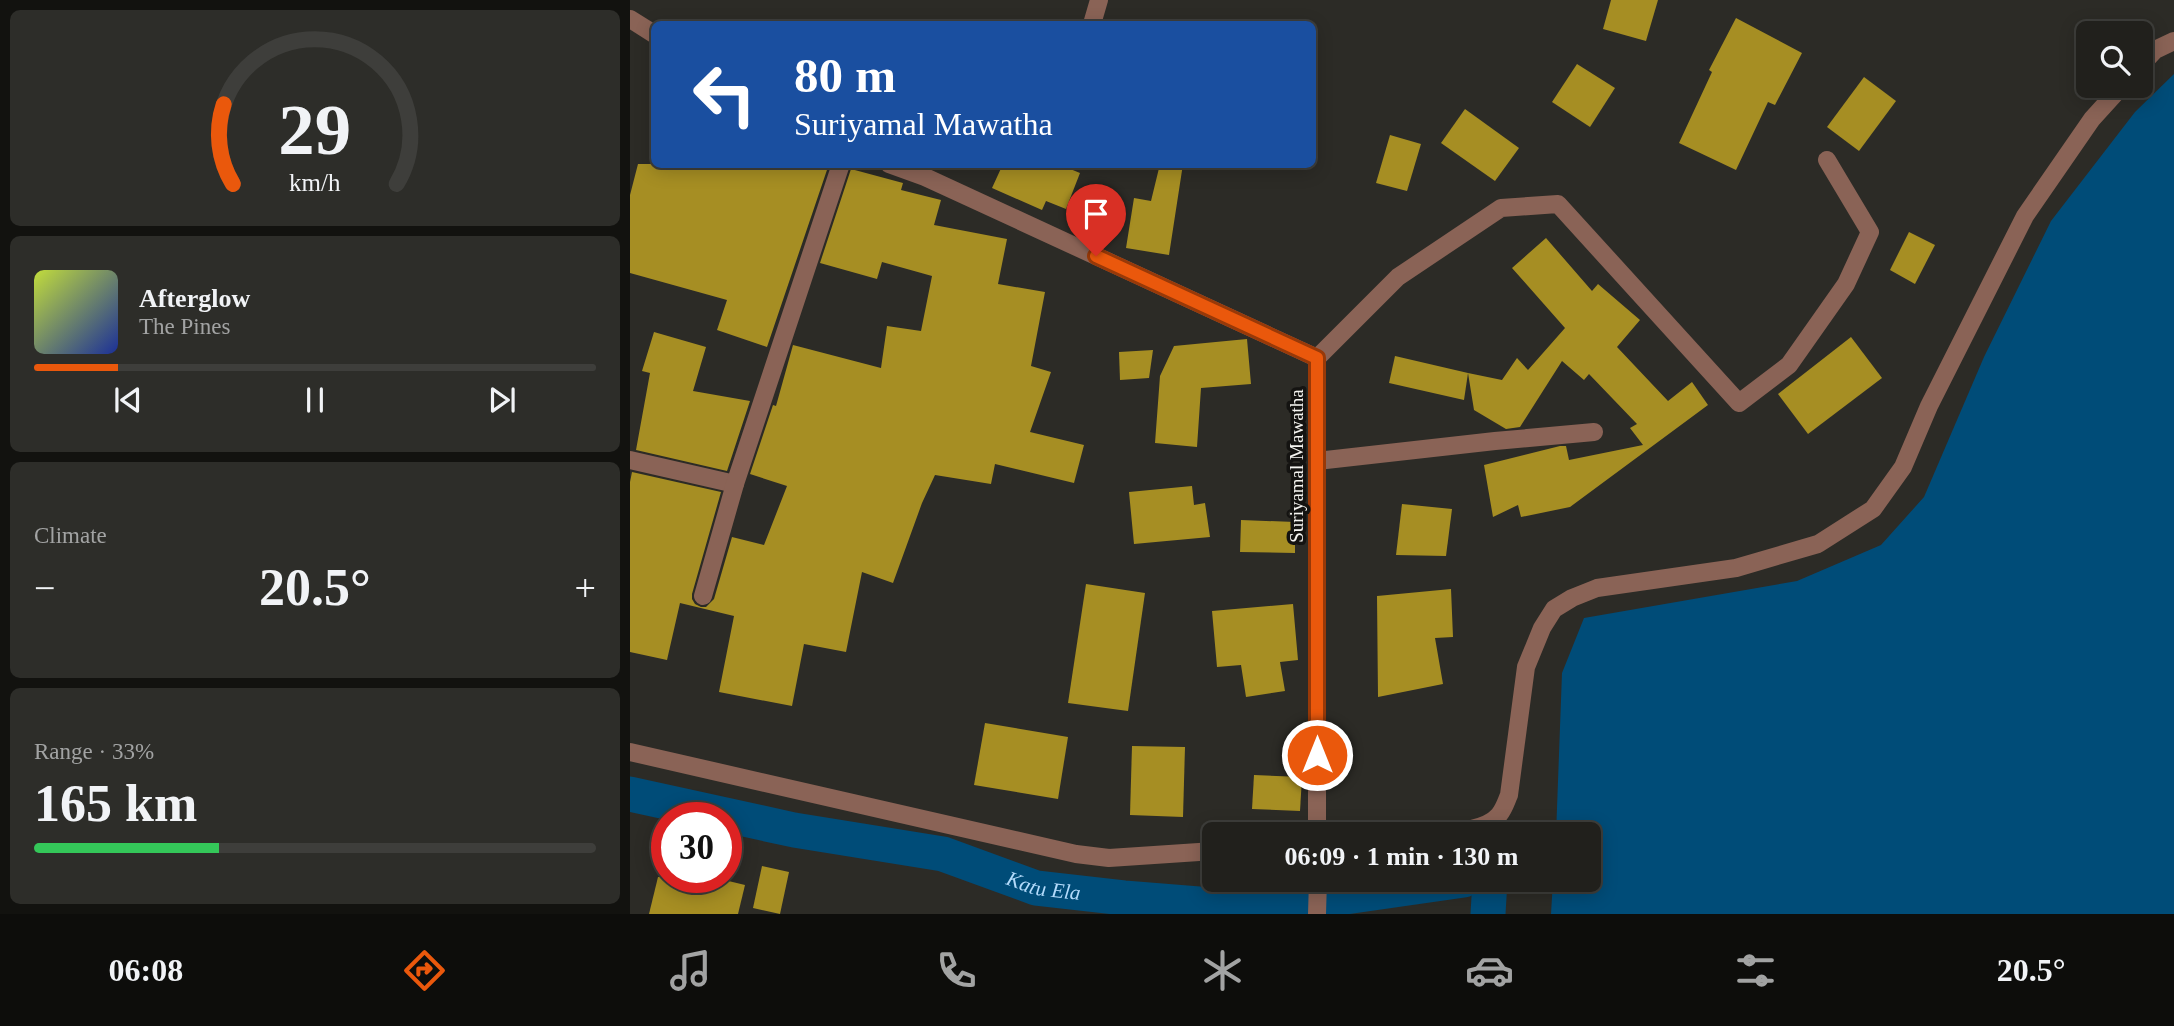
<!DOCTYPE html>
<meta charset="utf-8">
<style>
body{margin:0;font-family:"Times New Roman",serif;background:#2d2d29;color:#f1f3f6;height:100vh;display:flex;flex-direction:column;font-size:26px;white-space:nowrap}
*{box-sizing:border-box;margin:0}
p{font-size:23px;color:#a2a3a3}
.icon{flex:none;width:38px;height:38px;fill:none;stroke:currentColor;stroke-width:2;stroke-linecap:round;stroke-linejoin:round}
.map{position:relative;flex:1;overflow:hidden}
.panel{display:flex;flex-direction:column;gap:10px;padding:10px;background:#12120f;width:630px}
.panel>*{flex:none}
.top-card{position:absolute;left:21px;top:21px;width:665px;height:147px;border-radius:10px;box-shadow:0 4px 18px #0003,0 0 0 2px #3e3e3b;background:#1a4fa0;color:#fff;overflow:hidden}
.tools{position:absolute;left:1446px;top:21px;display:grid;gap:14px}
.tools a{display:grid;place-items:center;width:77px;height:77px;border-radius:10px;background:#21201c;box-shadow:0 4px 18px #0003,0 0 0 2px #3e3e3b;font-size:35px}
.speed{position:absolute;left:21px;top:802px;display:flex;gap:14px;font-size:35px;font-weight:700;text-align:center}
.speed>*{display:grid;place-content:center;width:91px;height:91px;border-radius:50%;background:#21201c;box-shadow:0 4px 18px #0003,0 0 0 2px #3e3e3b;line-height:1}
.speed .limit{border:10px solid #d22;background:#fff;color:#111}
.pin{position:absolute;display:grid;place-items:center;width:60px;height:60px;color:#fff;margin:-72px -30px;border-radius:50% 50% 50% 0;rotate:-45deg;box-shadow:0 0 7px #0007}
.pin .icon{rotate:45deg}
.me{position:absolute;width:77px;margin:-38px;rotate:0deg;stroke-linejoin:round;filter:drop-shadow(0 0 5px #0008)}
.turn{display:flex;align-items:center;gap:24px;height:147px;padding:0 28px;font-size:32px}
.turn .icon{width:91px;height:91px;stroke-width:2.5}
.turn b{display:block;font-size:49px;line-height:60px}
.big{font-size:52px;font-weight:600;line-height:1.1}
.panel .widget{flex:1;display:flex;flex-direction:column;justify-content:center;gap:10px;min-width:0;padding:0 24px;border-radius:10px;background:#2d2d29}
.panel .dial{align-items:center;gap:0}
.dial svg{height:182px;overflow:visible;fill:none;stroke:#3e3e3b;stroke-width:7;stroke-linecap:round;text-anchor:middle}
.dial text{fill:#f1f3f6;stroke:none}
.song{display:flex;align-items:center;gap:21px}
.cover{width:84px;height:84px;border-radius:10px;background:linear-gradient(135deg,hsl(70 70% 55%),hsl(230 70% 35%))}
.played{height:7px;border-radius:4px;background:linear-gradient(90deg,#ea580c 15%,#3e3e3b 15%)}
.keys{display:flex;justify-content:space-around;direction:ltr}
.heat{display:flex;justify-content:space-between;align-items:center;font-size:38px;direction:ltr}
.charge{height:10px;border-radius:5px;background:linear-gradient(90deg,#34c759 33%,#3e3e3b 0)}
.trip{position:absolute;left:572px;top:822px;width:399px;height:70px;border-radius:10px;background:#21201c;box-shadow:0 4px 18px #0003,0 0 0 2px #3e3e3b;font-weight:600;line-height:70px;text-align:center}
.dock{display:flex;height:112px;justify-content:space-around;align-items:center;background:#0d0d0b;color:#a2a3a3}
.dock .icon{width:49px;height:49px}
.dock .on{color:#ea580c}
.dock b{font-size:32px;color:#f1f3f6}
main{display:flex;flex:1;min-height:0}
.map>svg:first-child{display:block}
.water{fill:#004c78}
.lines{fill:none;stroke-linecap:round;stroke-linejoin:round}
.canal{stroke:#004c78;stroke-width:35}
.building{fill:#a68e23}
.minor{stroke:#8a6356;stroke-width:18}
.route-casing{stroke:#983908;stroke-width:18}
.route{stroke:#ea580c;stroke-width:12}
.labels{text-anchor:middle;dominant-baseline:central;stroke-width:7;stroke-linejoin:round;paint-order:stroke}
.street-label{font-size:19px;fill:#f6f5f1;stroke:#141311}
.water-label{font-size:21px;font-style:italic;fill:#b3dbfb;stroke:#141311}
</style>
<main>
<section class="panel">
<div class="widget dial"><svg viewBox="0 0 100 80">
<path d="M14 69A42 42 0 1 1 86 69"/>
<path d="M14 69A42 42 0 0 1 10 34" stroke="#ea580c"/>
<text x="50" y="56" font-size="32" font-weight="700">29</text>
<text x="50" y="72" font-size="11">km/h</text>
</svg></div>
<div class="widget">
<div class="song"><i class="cover"></i><div><b>Afterglow</b><p>The Pines</p></div></div>
<div class="played"></div>
<div class="keys"><svg class="icon" aria-label="previous" viewBox="0 0 24 24"><path d="M18 5L8 12l10 7zM5 5v14"/></svg><svg class="icon" aria-label="pause" viewBox="0 0 24 24"><path d="M8 5v14M16 5v14"/></svg><svg class="icon" aria-label="next" viewBox="0 0 24 24"><path d="M6 5l10 7-10 7zM19 5v14"/></svg></div>
</div>
<div class="widget"><p>Climate</p>
<div class="heat"><a>−</a><b class="big">20.5°</b><a>+</a></div>
</div>
<div class="widget"><p>Range · 33%</p><b class="big">165 km</b><div class="charge"></div></div>
</section>
<div class="map">
<svg width="1544" height="914" viewBox="0 0 1544 914">
<rect width="100%" height="100%" fill="#2c2b26"/>
<!-- water -->
<polygon class="water" points="1544,74 1544,914 921,914 923,880 959,880 959,835 926,835 932,673 954,618 1167,581 1251,545 1294,497 1354,357 1421,221 1505,112"/>
<g class="lines">
<!-- canal -->
<g class="canal">
<path id="s1" d="M0,794L164,830L313,854L406,888L494,898L631,909L834,880"/>
<polyline points="858,914 860,880"/>
</g>
</g>
<!-- building -->
<g class="building">
<polygon points="981,0 1028,0 1016,41 973,29"/>
<polygon points="1106,18 1172,53 1145,105 1138,102 1106,170 1049,143 1082,72 1079,70"/>
<polygon points="947,64 985,88 960,127 922,102"/>
<polygon points="1234,77 1266,101 1229,151 1197,127"/>
<polygon points="835,109 889,148 865,181 811,143"/>
<polygon points="760,135 791,144 777,191 746,183"/>
<polygon points="8,164 199,164 137,347 87,330 97,300 0,273 0,195"/>
<polygon points="373,164 428,164 450,173 436,209 416,201 412,210 362,188"/>
<polygon points="530,164 553,164 539,255 496,248 504,198 521,201"/>
<polygon points="221,169 273,183 271,190 311,200 304,225 377,239 368,284 415,292 401,366 421,372 400,432 454,445 444,483 365,464 361,484 305,475 292,503 263,583 232,572 216,652 174,644 162,706 89,692 104,616 50,603 37,660 0,652 0,482 2,472 91,492 62,594 62,599 65,604 71,607 76,607 84,599 102,537 134,545 157,486 120,474 143,405 146,406 163,345 251,368 257,326 291,331 302,276 252,262 247,279 190,263"/>
<polygon points="1279,232 1305,245 1285,284 1260,270"/>
<polygon points="916,238 962,291 968,284 1010,320 987,347 1038,401 1062,382 1078,405 940,507 891,517 888,505 863,517 854,465 930,446 936,446 939,460 1013,445 1000,428 1007,424 959,374 954,380 932,361 890,427 876,429 844,410 838,373 872,380 887,358 898,370 935,328 882,268"/>
<polygon points="24,332 76,347 63,391 120,401 97,471 6,450 20,373 12,371"/>
<polygon points="1221,337 1252,378 1178,434 1148,394"/>
<polygon points="617,339 621,384 571,388 567,447 525,443 530,376 544,346"/>
<polygon points="523,350 519,378 490,380 489,352"/>
<polygon points="765,356 838,373 834,400 759,383"/>
<polygon points="562,486 564,505 575,503 580,537 504,544 499,492"/>
<polygon points="772,504 822,509 816,556 766,555"/>
<polygon points="611,520 665,522 665,553 610,552"/>
<polygon points="456,584 515,593 498,711 438,703"/>
<polygon points="821,589 823,637 805,638 813,684 748,697 747,596"/>
<polygon points="663,604 668,660 650,662 655,691 616,697 611,665 587,667 582,611"/>
<polygon points="355,723 438,737 428,799 344,785"/>
<polygon points="502,746 555,747 553,817 500,815"/>
<polygon points="624,775 672,777 670,811 622,809"/>
<polygon points="132,866 159,872 150,914 123,908"/>
<polygon points="28,877 82,877 115,885 108,914 19,914"/>
</g>
<g class="lines">
<!-- minor -->
<g class="minor">
<polyline points="0,19 24,34"/>
<polyline points="462,24 469,0"/>
<polyline points="1510,66 1525,50 1544,41"/>
<polyline points="259,164 295,177 687,358 687,835"/>
<polyline points="687,358 768,277 871,208 928,204 1109,403 1159,365 1216,284 1240,232 1197,160"/>
<polyline points="0,460 105,484"/>
<polyline points="687,461 865,441 964,432"/>
<polyline points="73,596 105,484 211,164"/>
<polyline points="0,752 446,854 479,858 584,851"/>
<path d="M785,835C810,832 853,834 869,815C874,809 876,802 879,795L896,667L912,628L924,609L942,598L967,588L1106,568L1188,544L1243,509L1273,467L1299,406L1395,216L1462,119L1492,86"/>
<polyline points="687,914 688,880"/>
</g>
</g>
<g class="lines">
<!-- route casing -->
<g class="route-casing">
<polyline id="route" points="466,256 687,358 687,755"/>
</g>
<!-- route -->
<use href="#route" class="route"/>
</g>
<g class="labels">
<!-- street labels -->
<g class="street-label">
<text transform="translate(666 466) rotate(-90)">Suriyamal Mawatha</text>
</g>
<!-- water labels -->
<g class="water-label">
<text stroke="none"><textPath href="#s1" startOffset="425">Katu Ela</textPath></text>
</g>
</g>
</svg>
<div class="tools">
<a><svg class="icon" aria-label="search" viewBox="0 0 24 24"><circle cx="10" cy="10" r="6"/><path d="M15 15l6 6"/></svg></a>
</div>
<div class="speed"><div class="limit">30</div></div>
<div class="pin" style="left:466px;top:256px;background:#d93025"><svg class="icon" aria-label="arrive" viewBox="0 0 24 24"><path d="M6 21V4h12l-3 4 3 4H6"/></svg></div>
<svg class="me" style="left:687px;top:755px" viewBox="-20 -20 40 40"><circle r="17" fill="#ea580c" stroke="#fff" stroke-width="3"/><path d="M0-11L8 9 0 5-8 9z" fill="#fff"/></svg>
<div class="trip">06:09 · 1 min · 130 m</div>
<div class="top-card">
<div class="turn"><svg class="icon" aria-label="left" viewBox="0 0 24 24"><path d="M17 20v-9H6M10 6l-5 5 5 5"/></svg><div><b>80 m</b>Suriyamal Mawatha</div></div>
</div>
</div>
</main>
<nav class="dock">
<b>06:08</b>
<svg class="icon on" aria-label="directions" viewBox="0 0 24 24"><path d="M12 3l9 9-9 9-9-9zM9 14v-3h6M13 9l2 2-2 2"/></svg>
<svg class="icon" aria-label="music" viewBox="0 0 24 24"><path d="M9 18V5l10-2v13"/><circle cx="6" cy="18" r="3"/><circle cx="16" cy="16" r="3"/></svg>
<svg class="icon" aria-label="phone" viewBox="0 0 24 24"><path d="M5 4h4l2 5-3 2q2 4 5 5l2-3 5 2v4C11 20 4 13 5 4z"/></svg>
<svg class="icon" aria-label="climate" viewBox="0 0 24 24"><path d="M12 3v18M4 7l16 10M4 17L20 7"/></svg>
<svg class="icon" aria-label="car" viewBox="0 0 24 24"><path d="M5 17H2v-5l4-1 3-4h7l3 4 3 1v5h-3M9 17h6M6 11h13"/><circle cx="7" cy="17" r="2"/><circle cx="17" cy="17" r="2"/></svg>
<svg class="icon" aria-label="filters" viewBox="0 0 24 24"><path d="M4 7h16M4 17h16"/><circle cx="9" cy="7" r="2"/><circle cx="15" cy="17" r="2"/></svg>
<b>20.5°</b>
</nav>
